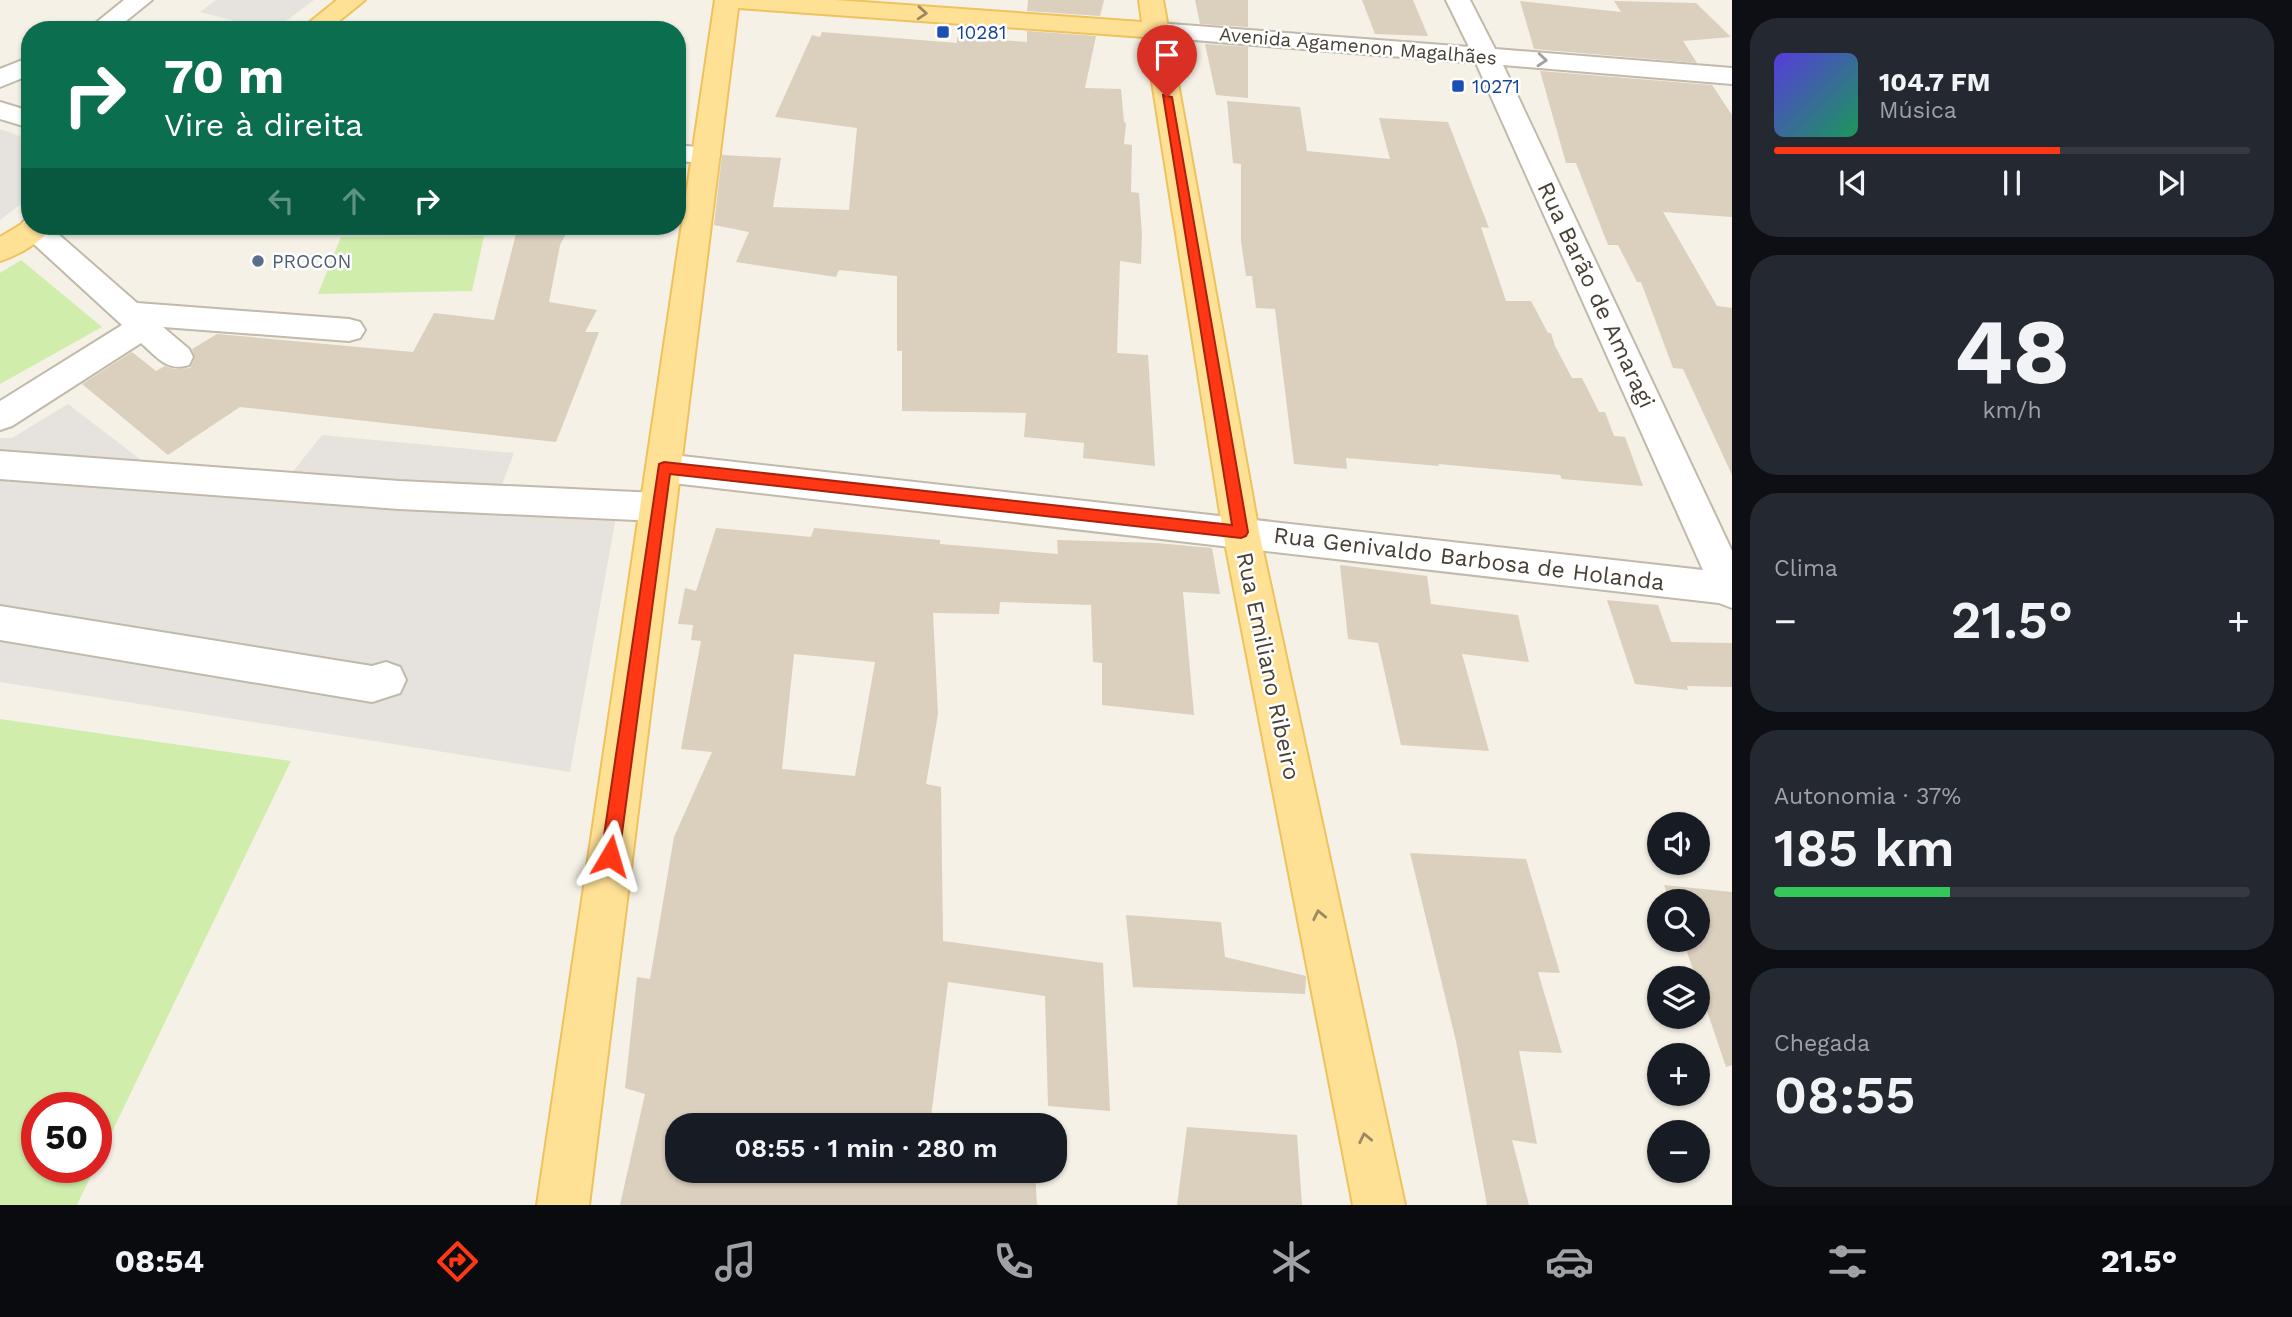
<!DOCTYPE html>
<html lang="pt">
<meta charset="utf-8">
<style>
body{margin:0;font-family:"Work Sans",sans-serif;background:#242831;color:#f1f3f6;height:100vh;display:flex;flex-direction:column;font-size:26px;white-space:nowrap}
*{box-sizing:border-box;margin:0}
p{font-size:23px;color:#9ea1a6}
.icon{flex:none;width:38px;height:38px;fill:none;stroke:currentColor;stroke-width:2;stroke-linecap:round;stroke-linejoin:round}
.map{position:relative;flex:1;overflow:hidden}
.drawer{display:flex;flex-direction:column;gap:18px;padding:18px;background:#0d0f14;width:560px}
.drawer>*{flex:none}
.guide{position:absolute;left:21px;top:21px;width:665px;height:214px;border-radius:28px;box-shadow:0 2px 5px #0004;background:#0b6e4f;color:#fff;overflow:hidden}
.fabs{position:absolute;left:1647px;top:812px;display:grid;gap:14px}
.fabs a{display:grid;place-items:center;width:63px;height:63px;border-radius:50%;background:#171b24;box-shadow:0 2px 5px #0004;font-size:35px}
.speed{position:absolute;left:21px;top:1092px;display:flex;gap:14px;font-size:35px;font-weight:700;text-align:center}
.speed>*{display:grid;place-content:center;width:91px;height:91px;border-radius:50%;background:#171b24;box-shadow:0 2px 5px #0004;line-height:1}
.speed .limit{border:10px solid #d22;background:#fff;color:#111}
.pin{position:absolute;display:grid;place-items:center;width:60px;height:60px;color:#fff;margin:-72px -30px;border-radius:50% 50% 50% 0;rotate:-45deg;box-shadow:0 0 7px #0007}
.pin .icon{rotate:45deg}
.me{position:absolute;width:77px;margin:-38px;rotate:7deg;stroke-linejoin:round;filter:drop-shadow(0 0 5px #0008)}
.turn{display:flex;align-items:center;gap:24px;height:147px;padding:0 28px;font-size:32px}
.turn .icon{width:91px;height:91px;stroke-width:2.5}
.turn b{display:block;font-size:49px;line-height:60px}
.lanes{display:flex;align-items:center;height:66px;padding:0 28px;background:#0003;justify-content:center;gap:35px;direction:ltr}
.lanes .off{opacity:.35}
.big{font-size:52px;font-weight:600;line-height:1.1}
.drawer .card{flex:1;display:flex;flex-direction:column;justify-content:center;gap:10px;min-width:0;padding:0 24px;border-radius:28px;background:#242831}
.drawer .dial{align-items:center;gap:0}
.dial b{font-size:91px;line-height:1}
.song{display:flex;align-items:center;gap:21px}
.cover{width:84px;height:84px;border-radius:10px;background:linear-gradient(135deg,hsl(250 70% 55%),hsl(150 70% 35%))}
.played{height:7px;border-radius:4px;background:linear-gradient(90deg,#ff3714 60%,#363941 60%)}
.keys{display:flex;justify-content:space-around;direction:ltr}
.heat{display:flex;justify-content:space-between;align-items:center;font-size:38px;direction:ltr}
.charge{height:10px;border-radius:5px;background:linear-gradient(90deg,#34c759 37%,#363941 0)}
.trip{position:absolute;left:665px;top:1113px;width:402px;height:70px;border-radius:28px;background:#171b24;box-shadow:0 2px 5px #0004;font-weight:600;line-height:70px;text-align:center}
.tab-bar{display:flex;height:112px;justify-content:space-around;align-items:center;background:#090b0e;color:#9ea1a6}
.tab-bar .icon{width:49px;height:49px}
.tab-bar .active{color:#ff3714}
.tab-bar b{font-size:32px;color:#f1f3f6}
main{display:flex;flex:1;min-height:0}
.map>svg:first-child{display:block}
.green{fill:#d0edac}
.parking{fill:#e6e3df}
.building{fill:#dbcfbe;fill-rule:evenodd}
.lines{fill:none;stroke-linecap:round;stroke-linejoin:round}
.minor-casing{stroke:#c1b9a9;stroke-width:4}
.major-casing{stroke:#eec25c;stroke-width:4}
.minor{fill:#fff;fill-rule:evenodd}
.major{fill:#ffe196;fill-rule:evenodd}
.oneway{stroke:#9b8961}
.oneway2{stroke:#a4a09a}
.route{fill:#ff3714;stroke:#a6240d;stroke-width:2}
.transit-dot{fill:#1a4fb4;stroke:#fff;stroke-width:2.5}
.service-dot{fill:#5c6f8a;stroke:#fff;stroke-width:2.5}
.labels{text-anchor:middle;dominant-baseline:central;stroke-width:5;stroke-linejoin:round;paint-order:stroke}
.far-transit-label{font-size:19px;fill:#164399;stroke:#fff;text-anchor:start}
.far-street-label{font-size:19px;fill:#494135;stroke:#fff}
.far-service-label{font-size:19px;fill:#4e5e75;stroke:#fff;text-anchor:start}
.street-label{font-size:23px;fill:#494135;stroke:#fff}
</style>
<main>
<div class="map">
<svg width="1732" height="1205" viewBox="0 0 1732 1205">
<rect width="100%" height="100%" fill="#f5f1e7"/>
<!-- green -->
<g class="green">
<polygon points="484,236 472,291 318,294 341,237"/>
<polygon points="21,260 102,327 0,384 0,273"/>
<polygon points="0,719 291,761 96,1165 96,1108 37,1108 37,1167 95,1167 77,1205 0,1205"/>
</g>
<!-- parking -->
<g class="parking">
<polygon points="216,0 314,0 274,30 270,30 200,12"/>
<polygon points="0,129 30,140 30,197 0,220"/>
<polygon points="68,404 149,466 290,475 322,435 514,453 497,498 618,506 570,772 0,682 0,438 12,438"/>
</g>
<!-- building -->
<g class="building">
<polygon points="1028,0 1104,0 1100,16 1027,11"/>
<polygon points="1195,0 1248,0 1248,27 1200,24"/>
<polygon points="1362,0 1413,0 1428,36 1375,34"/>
<polygon points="1520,1 1621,12 1614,1 1696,3 1731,37 1683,41 1697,63 1534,49"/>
<polygon points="1027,31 1096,36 1085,88 1121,89 1124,122 1126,123 1124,144 1132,145 1131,192 1139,193 1142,234 1141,264 1120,261 1117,353 1148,355 1155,466 1083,458 1084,443 1024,437 1026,413 902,411 902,351 897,351 897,276 839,270 836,277 736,262 749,232 714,225 722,155 781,158 773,207 849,210 857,128 775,117 812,35 820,37 822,32 957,43 957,37 1027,42"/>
<polygon points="1205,44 1248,47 1248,98 1216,95"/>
<polygon points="1540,71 1712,85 1732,115 1732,217 1663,212 1717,306 1732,308 1732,475 1683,369 1673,368 1641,282 1637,282 1618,245 1608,245 1576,163 1566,163"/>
<polygon points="1227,101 1300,107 1307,151 1390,159 1379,118 1448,122 1489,228 1481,227 1506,301 1531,301 1548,333 1551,333 1555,346 1572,378 1582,378 1599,412 1605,412 1614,436 1625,437 1643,486 1562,479 1560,475 1438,464 1439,466 1346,458 1347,469 1294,464 1275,309 1256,308 1252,276 1246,276 1241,241 1241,164 1233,163"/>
<polygon points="518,226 570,226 560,245 549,302 597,310 585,332 599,332 556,442 240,407 168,455 82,384 132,352 156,371 165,366 174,369 190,368 195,358 192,349 217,334 413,352 434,313 494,320"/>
<path d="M716,528L811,537L814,528L940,540V544L1058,554L1057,540L1157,543L1212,548L1220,594L1183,592L1194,715L1102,705V663L1093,662L1091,605L1000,602L999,614L933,613L938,714L926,784L941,787L943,941L1103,963L1110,1111L1048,1106L1045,996L948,982L930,1125H677V1171H1035L1037,1205H620L645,1094L625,1088L637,977L650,979L674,837L712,752L681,749L701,641L691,640L693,625L678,624L685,588L696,591ZM794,654L875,662L855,776L782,769Z"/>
<polygon points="1340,565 1427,576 1431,604 1518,615 1529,662 1462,654 1489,751 1401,745 1378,643 1348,639"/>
<polygon points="1607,600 1658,605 1671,642 1732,643 1732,687 1687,686 1688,690 1635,684"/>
<polygon points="1410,853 1526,859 1560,973 1538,972 1562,1053 1519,1051 1537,1144 1512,1140 1529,1205 1487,1205 1456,1041"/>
<polygon points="1664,885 1732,892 1732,1065 1726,1067 1683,940 1698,940 1698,901 1670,901"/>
<polygon points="1126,915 1221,922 1225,957 1306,976 1305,994 1133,987"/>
<polygon points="1187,1127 1297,1135 1302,1205 1177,1205"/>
</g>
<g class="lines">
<!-- minor casing -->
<g class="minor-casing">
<g id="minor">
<polygon points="124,0 152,0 115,30 87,30"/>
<polygon points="1446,0 1470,0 1495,49 1732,68 1732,84 1503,65 1732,551 1732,608 1719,603 664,482 652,478 646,468 652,458 664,454 1703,570 1476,63 1157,37 1148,35 1145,30 1148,25 1157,23 1469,47"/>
<polygon points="30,57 30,75 0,87 0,69"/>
<polygon points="0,102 30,111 30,128 0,119"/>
<polygon points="677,145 716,149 720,155 716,161 706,163 677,161"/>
<path d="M30,220V226H49L137,303L349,319L360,322L365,330L360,338L349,341L163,327L189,349L193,357L189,365C167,372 157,357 141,343L12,426L0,430V401L122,325L24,235L19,228L24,221Z"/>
<polygon points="0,451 399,481 657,493 670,497 675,507 670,517 657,521 399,509 0,479"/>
<polygon points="0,606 372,666 386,662 400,667 406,680 400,693 372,702 0,640"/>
</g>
</g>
<!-- major casing -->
<g class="major-casing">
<g id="major">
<polygon points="337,0 365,0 328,30 300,30"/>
<polygon points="715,0 835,0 1142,22 1139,0 1163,0 1259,532 1405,1205 1353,1205 1223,532 1145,37 738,8 589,1205 537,1205"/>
<path d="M30,219V226H53C43,241 17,256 0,261V237Z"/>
</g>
</g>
<!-- minor -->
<use href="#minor" class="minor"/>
<!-- major -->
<use href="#major" class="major"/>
</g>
<!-- one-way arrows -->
<defs><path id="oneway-chevron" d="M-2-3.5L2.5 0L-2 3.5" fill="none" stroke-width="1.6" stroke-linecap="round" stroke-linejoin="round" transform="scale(1.75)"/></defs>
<g class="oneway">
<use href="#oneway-chevron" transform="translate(922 13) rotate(4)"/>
<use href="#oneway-chevron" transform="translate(1319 915) rotate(-102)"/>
<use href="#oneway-chevron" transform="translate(1365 1138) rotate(-102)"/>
</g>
<use class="oneway2" href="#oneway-chevron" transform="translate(1542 60) rotate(5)"/>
<!-- route -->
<polygon class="route" points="1163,95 1172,97 1248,532 1246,536 1241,538 670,474 619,856 616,863 610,865 603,863 601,856 659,464 664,462 1232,525"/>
<!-- markers -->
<g class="transit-dot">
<rect x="936" y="25" width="14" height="14" rx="3.5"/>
<rect x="1451" y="79" width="14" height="14" rx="3.5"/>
</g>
<circle class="service-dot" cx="258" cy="261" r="7"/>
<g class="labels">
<!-- far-transit labels -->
<g class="far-transit-label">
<text x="957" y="32">10281</text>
<text x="1472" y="86">10271</text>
</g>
<!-- far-street labels -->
<g class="far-street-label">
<text transform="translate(1358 46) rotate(5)">Avenida Agamenon Magalhães</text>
</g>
<!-- far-service labels -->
<g class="far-service-label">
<text x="272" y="261">PROCON</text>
</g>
<!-- street labels -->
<g class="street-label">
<text transform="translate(1596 295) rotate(65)">Rua Barão de Amaragi</text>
<text transform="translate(1469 559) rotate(7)">Rua Genivaldo Barbosa de Holanda</text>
<text transform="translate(1268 666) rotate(78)">Rua Emiliano Ribeiro</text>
</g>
</g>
</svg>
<div class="fabs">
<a><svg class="icon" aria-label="sound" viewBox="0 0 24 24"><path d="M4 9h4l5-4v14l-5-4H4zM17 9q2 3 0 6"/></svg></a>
<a><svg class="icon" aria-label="search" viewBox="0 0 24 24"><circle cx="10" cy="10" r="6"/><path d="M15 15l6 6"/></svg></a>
<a><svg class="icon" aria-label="layers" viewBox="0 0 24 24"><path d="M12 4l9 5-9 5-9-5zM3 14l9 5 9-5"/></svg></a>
<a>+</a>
<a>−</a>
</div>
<div class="speed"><div class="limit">50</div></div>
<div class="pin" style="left:1167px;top:97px;background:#d93025"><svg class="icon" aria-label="arrive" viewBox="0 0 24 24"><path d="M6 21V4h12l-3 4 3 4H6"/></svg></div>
<svg class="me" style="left:610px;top:856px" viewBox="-20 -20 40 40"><path d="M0-17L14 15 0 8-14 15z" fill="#ff3714" stroke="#fff" stroke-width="4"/></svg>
<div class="trip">08:55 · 1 min · 280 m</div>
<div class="guide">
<div class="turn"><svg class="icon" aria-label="right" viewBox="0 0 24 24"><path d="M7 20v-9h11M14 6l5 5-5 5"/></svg><div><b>70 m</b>Vire à direita</div></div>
<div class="lanes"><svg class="icon off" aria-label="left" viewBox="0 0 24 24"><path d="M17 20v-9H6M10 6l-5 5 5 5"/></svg><svg class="icon off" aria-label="ahead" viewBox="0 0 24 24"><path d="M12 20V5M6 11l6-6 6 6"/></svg><svg class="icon" aria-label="right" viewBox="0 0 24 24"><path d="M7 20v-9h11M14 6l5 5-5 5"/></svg></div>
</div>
</div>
<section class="drawer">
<div class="card">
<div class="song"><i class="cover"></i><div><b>104.7 FM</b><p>Música</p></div></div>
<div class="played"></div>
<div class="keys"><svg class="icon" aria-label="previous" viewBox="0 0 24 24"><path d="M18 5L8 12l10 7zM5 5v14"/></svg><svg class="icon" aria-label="pause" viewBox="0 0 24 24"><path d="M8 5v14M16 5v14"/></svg><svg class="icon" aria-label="next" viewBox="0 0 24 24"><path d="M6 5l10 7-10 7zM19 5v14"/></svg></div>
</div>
<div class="card dial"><b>48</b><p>km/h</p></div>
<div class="card"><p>Clima</p>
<div class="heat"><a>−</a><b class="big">21.5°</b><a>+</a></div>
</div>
<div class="card"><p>Autonomia · 37%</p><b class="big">185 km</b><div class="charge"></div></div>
<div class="card"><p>Chegada</p><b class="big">08:55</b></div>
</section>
</main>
<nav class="tab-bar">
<b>08:54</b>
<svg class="icon active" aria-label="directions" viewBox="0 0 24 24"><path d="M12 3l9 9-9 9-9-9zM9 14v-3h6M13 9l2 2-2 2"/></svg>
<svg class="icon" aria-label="music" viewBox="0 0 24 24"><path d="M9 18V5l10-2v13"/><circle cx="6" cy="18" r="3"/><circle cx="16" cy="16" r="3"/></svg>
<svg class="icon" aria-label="phone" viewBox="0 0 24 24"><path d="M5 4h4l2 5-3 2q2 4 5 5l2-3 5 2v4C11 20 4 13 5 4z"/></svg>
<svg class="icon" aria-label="climate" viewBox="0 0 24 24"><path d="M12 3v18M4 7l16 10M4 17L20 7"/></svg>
<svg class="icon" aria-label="car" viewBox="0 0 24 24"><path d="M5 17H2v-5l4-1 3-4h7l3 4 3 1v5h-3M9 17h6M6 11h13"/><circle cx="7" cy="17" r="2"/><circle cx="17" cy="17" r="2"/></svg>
<svg class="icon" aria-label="filters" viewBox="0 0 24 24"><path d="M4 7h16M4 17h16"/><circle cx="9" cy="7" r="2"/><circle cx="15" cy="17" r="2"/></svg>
<b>21.5°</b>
</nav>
